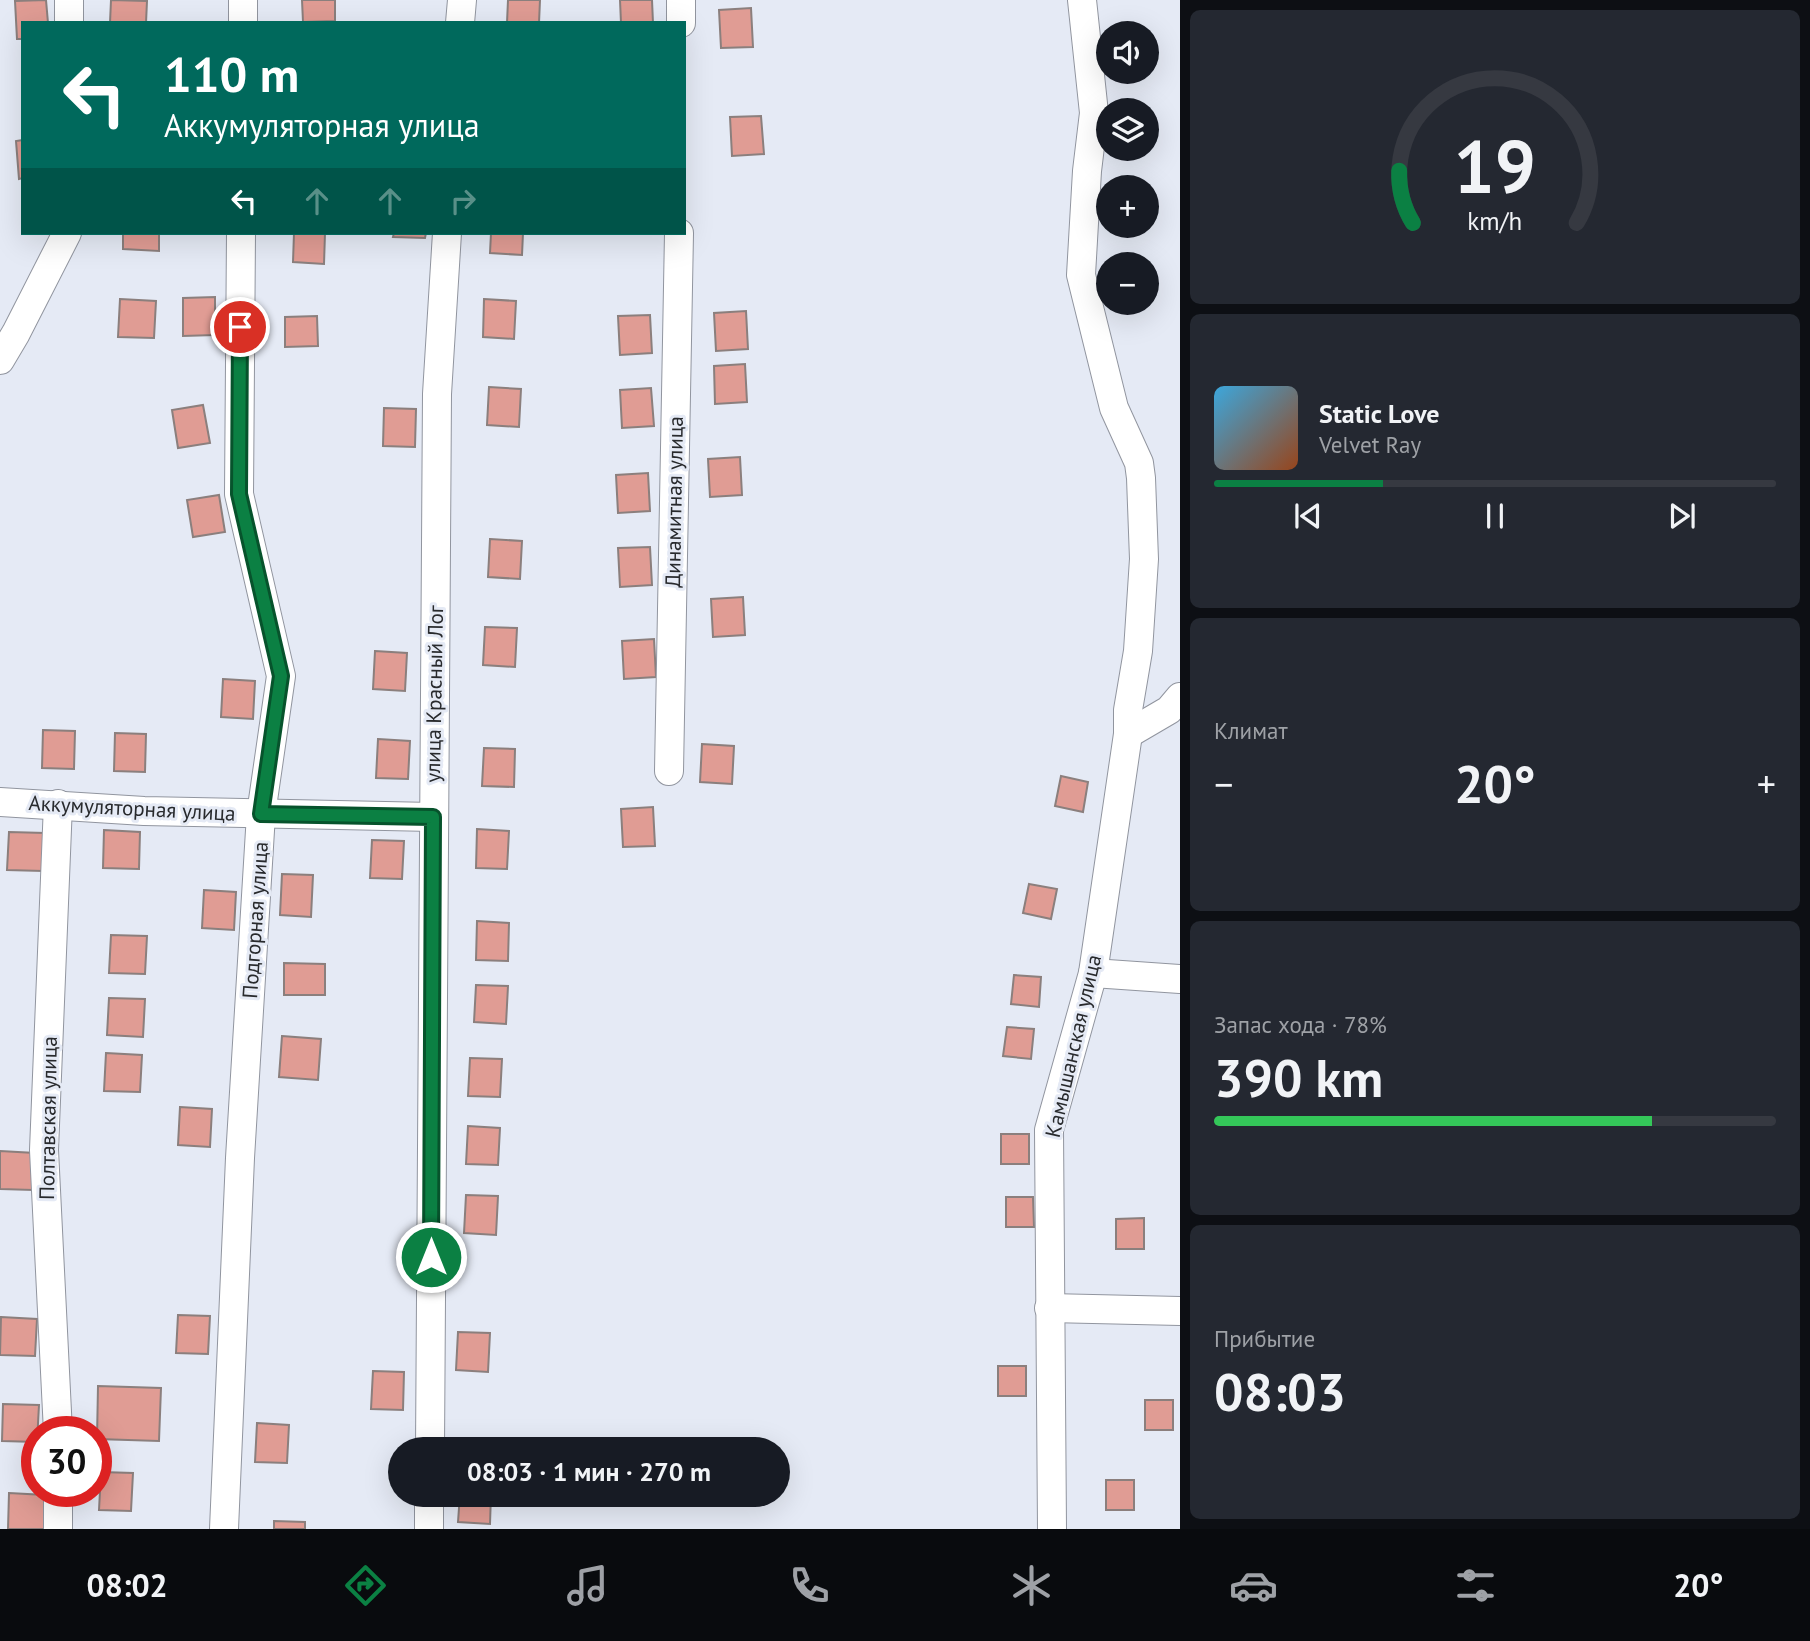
<!DOCTYPE html>
<html lang="ru">
<meta charset="utf-8">
<style>
body{margin:0;font-family:"PT Sans",sans-serif;background:#242831;color:#f1f3f6;height:100vh;display:flex;flex-direction:column;font-size:26px;white-space:nowrap}
*{box-sizing:border-box;margin:0}
p{font-size:23px;color:#9ea1a6}
.icon{flex:none;width:38px;height:38px;fill:none;stroke:currentColor;stroke-width:2;stroke-linecap:round;stroke-linejoin:round}
.map{position:relative;flex:1;overflow:hidden}
.panel{display:flex;flex-direction:column;gap:10px;padding:10px;background:#0d0f14;width:630px}
.panel>*{flex:none}
.top-card{position:absolute;left:21px;top:21px;width:665px;height:214px;border-radius:0px;box-shadow:0 7px 28px #0002;background:#00695c;color:#fff;overflow:hidden}
.controls{position:absolute;left:1096px;top:21px;display:grid;gap:14px}
.controls a{display:grid;place-items:center;width:63px;height:63px;border-radius:50%;background:#171b24;box-shadow:0 7px 28px #0002;font-size:35px}
.speed{position:absolute;left:21px;top:1416px;display:flex;gap:14px;font-size:35px;font-weight:700;text-align:center}
.speed>*{display:grid;place-content:center;width:91px;height:91px;border-radius:50%;background:#171b24;box-shadow:0 7px 28px #0002;line-height:1}
.speed .limit{border:10px solid #d22;background:#fff;color:#111}
.pin{position:absolute;display:grid;place-items:center;width:60px;height:60px;color:#fff;margin:-30px;border:4px solid #fff;border-radius:50%;box-shadow:0 2px 7px #0007}
.me{position:absolute;width:77px;margin:-38px;rotate:0deg;stroke-linejoin:round;filter:drop-shadow(0 0 5px #0008)}
.turn{display:flex;align-items:center;gap:24px;height:147px;padding:0 28px;font-size:32px}
.turn .icon{width:91px;height:91px;stroke-width:2.5}
.turn b{display:block;font-size:49px;line-height:60px}
.lanes{display:flex;align-items:center;height:66px;padding:0 28px;background:#0003;justify-content:center;gap:35px;direction:ltr}
.lanes .off{opacity:.35}
.big{font-size:52px;font-weight:800;line-height:1.1}
.panel .widget{flex:1;display:flex;flex-direction:column;justify-content:center;gap:10px;min-width:0;padding:0 24px;border-radius:10px;background:#242831}
.panel .dial{align-items:center;gap:0}
.dial svg{height:182px;overflow:visible;fill:none;stroke:#363941;stroke-width:7;stroke-linecap:round;text-anchor:middle}
.dial text{fill:#f1f3f6;stroke:none}
.song{display:flex;align-items:center;gap:21px}
.cover{width:84px;height:84px;border-radius:10px;background:linear-gradient(135deg,hsl(200 70% 55%),hsl(20 70% 35%))}
.played{height:7px;border-radius:4px;background:linear-gradient(90deg,#0b8043 30%,#363941 30%)}
.keys{display:flex;justify-content:space-around;direction:ltr}
.heat{display:flex;justify-content:space-between;align-items:center;font-size:38px;direction:ltr}
.charge{height:10px;border-radius:5px;background:linear-gradient(90deg,#34c759 78%,#363941 0)}
.trip{position:absolute;left:388px;top:1437px;width:402px;height:70px;border-radius:35px;background:#171b24;box-shadow:0 7px 28px #0002;font-weight:800;line-height:70px;text-align:center}
.dock{display:flex;height:112px;justify-content:space-around;align-items:center;background:#090b0e;color:#9ea1a6}
.dock .icon{width:49px;height:49px}
.dock .on{color:#0b8043}
.dock b{font-size:32px;color:#f1f3f6}
main{display:flex;flex:1;min-height:0}
.map>svg:first-child{display:block}
.building{fill:#e09c94;stroke:#8b7f7d;stroke-width:2}
.lines{fill:none;stroke-linecap:round;stroke-linejoin:round}
.street-casing{stroke:#91959f;stroke-width:30}
.street{stroke:#fff;stroke-width:28}
.route-casing{stroke:#07532c;stroke-width:18}
.route{stroke:#0b8043;stroke-width:12}
.labels{text-anchor:middle;dominant-baseline:central;stroke-width:6;stroke-linejoin:round;paint-order:stroke}
.street-label{font-size:21px;fill:#282a2d;stroke:#e5eaf5}
</style>
<main>
<div class="map">
<svg width="1180" height="1529" viewBox="0 0 1180 1529">
<rect width="100%" height="100%" fill="#e5eaf5"/>
<!-- building -->
<g class="building">
<polygon points="46,0 48,23 23,23 23,39 17,39 15,1"/>
<polygon points="111,0 147,1 146,23 110,23"/>
<polygon points="302,0 335,0 335,21 303,22"/>
<polygon points="508,0 540,0 539,23 507,23"/>
<polygon points="620,0 652,0 653,23 621,23"/>
<polygon points="751,8 753,47 721,48 719,10"/>
<polygon points="761,116 764,154 732,156 730,117"/>
<polygon points="23,140 23,178 19,179 16,141"/>
<polygon points="123,233 159,233 159,251 123,249"/>
<polygon points="294,233 325,233 324,264 293,262"/>
<polygon points="394,233 426,233 425,238 393,237"/>
<polygon points="491,233 523,233 522,255 490,253"/>
<polygon points="215,297 215,335 183,336 183,298"/>
<polygon points="120,299 156,301 154,338 118,337"/>
<polygon points="484,299 516,301 514,339 483,337"/>
<polygon points="746,311 748,349 716,351 714,313"/>
<polygon points="650,315 652,353 620,355 618,316"/>
<polygon points="317,316 318,346 285,347 285,317"/>
<polygon points="745,364 747,402 715,404 714,366"/>
<polygon points="489,387 521,389 519,427 487,425"/>
<polygon points="651,388 654,426 622,428 620,390"/>
<polygon points="203,405 210,443 178,448 172,410"/>
<polygon points="384,408 416,409 415,447 383,446"/>
<polygon points="740,457 742,495 710,497 708,459"/>
<polygon points="648,473 650,511 618,513 616,475"/>
<polygon points="219,495 225,532 193,537 187,500"/>
<polygon points="490,539 522,541 520,579 488,577"/>
<polygon points="650,547 652,585 620,587 618,548"/>
<polygon points="743,597 745,635 713,637 711,599"/>
<polygon points="485,627 517,628 515,667 483,665"/>
<polygon points="654,639 656,677 624,679 622,641"/>
<polygon points="375,651 407,653 405,691 373,689"/>
<polygon points="223,679 255,681 253,719 221,717"/>
<polygon points="43,730 75,731 74,769 42,768"/>
<polygon points="115,733 146,734 145,772 114,771"/>
<polygon points="378,739 410,741 408,779 376,778"/>
<polygon points="702,744 734,746 732,784 700,782"/>
<polygon points="484,748 515,749 514,787 482,786"/>
<polygon points="1061,776 1088,782 1083,812 1055,806"/>
<polygon points="653,807 655,846 623,847 621,809"/>
<polygon points="477,829 509,831 507,869 476,868"/>
<polygon points="104,830 140,832 139,869 103,868"/>
<polygon points="9,832 45,833 43,871 7,870"/>
<polygon points="372,840 404,841 402,879 370,878"/>
<polygon points="282,874 313,875 311,917 280,915"/>
<polygon points="1029,884 1057,889 1051,919 1023,913"/>
<polygon points="204,890 236,892 234,930 202,928"/>
<polygon points="477,921 509,923 508,961 476,960"/>
<polygon points="111,935 147,936 145,974 109,973"/>
<polygon points="284,963 325,964 325,995 284,995"/>
<polygon points="1014,975 1041,977 1039,1007 1011,1004"/>
<polygon points="476,985 508,986 506,1024 474,1022"/>
<polygon points="109,998 145,999 143,1037 107,1035"/>
<polygon points="1007,1027 1034,1029 1031,1059 1003,1056"/>
<polygon points="282,1036 321,1039 318,1080 279,1077"/>
<polygon points="106,1053 142,1055 140,1092 104,1091"/>
<polygon points="470,1058 502,1059 500,1097 468,1096"/>
<polygon points="180,1107 212,1109 210,1147 178,1145"/>
<polygon points="468,1126 500,1128 498,1165 466,1164"/>
<rect x="1001" y="1134" width="28" height="30"/>
<polygon points="0,1151 35,1153 33,1190 0,1189"/>
<polygon points="466,1195 498,1196 496,1235 464,1233"/>
<polygon points="1006,1197 1033,1197 1034,1227 1006,1227"/>
<polygon points="1144,1218 1144,1249 1116,1249 1116,1219"/>
<polygon points="178,1315 210,1316 208,1354 176,1353"/>
<polygon points="1,1317 37,1319 35,1356 0,1355"/>
<polygon points="458,1332 490,1333 488,1372 456,1370"/>
<rect x="998" y="1366" width="28" height="30"/>
<polygon points="373,1371 404,1372 403,1410 371,1409"/>
<polygon points="98,1386 161,1388 159,1441 97,1439"/>
<rect x="1145" y="1400" width="28" height="30"/>
<polygon points="3,1404 39,1405 37,1442 2,1441"/>
<polygon points="257,1423 289,1425 287,1463 255,1462"/>
<polygon points="101,1472 133,1473 131,1511 99,1510"/>
<rect x="1106" y="1480" width="28" height="30"/>
<polygon points="9,1493 45,1495 44,1529 8,1529"/>
<polygon points="460,1494 491,1494 490,1524 458,1522"/>
<polygon points="274,1521 305,1522 305,1529 274,1529"/>
</g>
<g class="lines">
<!-- street casing -->
<g class="street-casing">
<g id="street">
<polyline points="69,0 69,23"/>
<polyline points="243,23 243,0"/>
<polyline points="460,23 462,0"/>
<polyline points="681,23 681,0"/>
<polyline points="0,360 16,333 67,233"/>
<polyline points="1128,734 1169,710 1180,697"/>
<polyline points="669,771 679,233"/>
<polyline points="0,802 144,811 433,817"/>
<polyline points="1093,973 1180,979"/>
<polyline points="1049,1308 1180,1311"/>
<polyline points="58,1432 44,1150 58,804"/>
<polyline points="430,1449 437,394 447,233"/>
<polyline points="58,1491 58,1529"/>
<polyline points="224,1529 240,1158 261,814 281,676 239,494 241,233"/>
<polyline points="429,1529 429,1494"/>
<polyline points="1052,1529 1049,1130 1093,973 1128,734 1128,710 1138,651 1144,559 1141,478 1139,463 1114,408 1081,275 1087,171 1094,113 1082,0"/>
</g>
</g>
<!-- street -->
<use href="#street" class="street"/>
</g>
<g class="lines">
<!-- route casing -->
<g class="route-casing">
<polyline id="route" points="240,327 239,494 281,676 261,814 433,817 431,1257"/>
</g>
<!-- route -->
<use href="#route" class="route"/>
</g>
<g class="labels">
<!-- street labels -->
<g class="street-label">
<text transform="translate(674 502) rotate(-89)">Динамитная улица</text>
<text transform="translate(434 694) rotate(-89)">улица Красный Лог</text>
<text transform="translate(132 808) rotate(3)">Аккумуляторная улица</text>
<text transform="translate(255 920) rotate(-86)">Подгорная улица</text>
<text transform="translate(1073 1046) rotate(-77)">Камышанская улица</text>
<text transform="translate(48 1118) rotate(-89)">Полтавская улица</text>
</g>
</g>
</svg>
<div class="controls">
<a><svg class="icon" aria-label="sound" viewBox="0 0 24 24"><path d="M4 9h4l5-4v14l-5-4H4zM17 9q2 3 0 6"/></svg></a>
<a><svg class="icon" aria-label="layers" viewBox="0 0 24 24"><path d="M12 4l9 5-9 5-9-5zM3 14l9 5 9-5"/></svg></a>
<a>+</a>
<a>−</a>
</div>
<div class="speed"><div class="limit">30</div></div>
<div class="pin" style="left:240px;top:327px;background:#d93025"><svg class="icon" aria-label="arrive" viewBox="0 0 24 24"><path d="M6 21V4h12l-3 4 3 4H6"/></svg></div>
<svg class="me" style="left:431px;top:1257px" viewBox="-20 -20 40 40"><circle r="17" fill="#0b8043" stroke="#fff" stroke-width="3"/><path d="M0-11L8 9 0 5-8 9z" fill="#fff"/></svg>
<div class="trip">08:03 · 1 мин · 270 m</div>
<div class="top-card">
<div class="turn"><svg class="icon" aria-label="left" viewBox="0 0 24 24"><path d="M17 20v-9H6M10 6l-5 5 5 5"/></svg><div><b>110 m</b>Аккумуляторная улица</div></div>
<div class="lanes"><svg class="icon" aria-label="left" viewBox="0 0 24 24"><path d="M17 20v-9H6M10 6l-5 5 5 5"/></svg><svg class="icon off" aria-label="ahead" viewBox="0 0 24 24"><path d="M12 20V5M6 11l6-6 6 6"/></svg><svg class="icon off" aria-label="ahead" viewBox="0 0 24 24"><path d="M12 20V5M6 11l6-6 6 6"/></svg><svg class="icon off" aria-label="right" viewBox="0 0 24 24"><path d="M7 20v-9h11M14 6l5 5-5 5"/></svg></div>
</div>
</div>
<section class="panel">
<div class="widget dial"><svg viewBox="0 0 100 80">
<path d="M14 69A42 42 0 1 1 86 69"/>
<path d="M14 69A42 42 0 0 1 8 46" stroke="#0b8043"/>
<text x="50" y="56" font-size="32" font-weight="700">19</text>
<text x="50" y="72" font-size="11">km/h</text>
</svg></div>
<div class="widget">
<div class="song"><i class="cover"></i><div><b>Static Love</b><p>Velvet Ray</p></div></div>
<div class="played"></div>
<div class="keys"><svg class="icon" aria-label="previous" viewBox="0 0 24 24"><path d="M18 5L8 12l10 7zM5 5v14"/></svg><svg class="icon" aria-label="pause" viewBox="0 0 24 24"><path d="M8 5v14M16 5v14"/></svg><svg class="icon" aria-label="next" viewBox="0 0 24 24"><path d="M6 5l10 7-10 7zM19 5v14"/></svg></div>
</div>
<div class="widget"><p>Климат</p>
<div class="heat"><a>−</a><b class="big">20°</b><a>+</a></div>
</div>
<div class="widget"><p>Запас хода · 78%</p><b class="big">390 km</b><div class="charge"></div></div>
<div class="widget"><p>Прибытие</p><b class="big">08:03</b></div>
</section>
</main>
<nav class="dock">
<b>08:02</b>
<svg class="icon on" aria-label="directions" viewBox="0 0 24 24"><path d="M12 3l9 9-9 9-9-9zM9 14v-3h6M13 9l2 2-2 2"/></svg>
<svg class="icon" aria-label="music" viewBox="0 0 24 24"><path d="M9 18V5l10-2v13"/><circle cx="6" cy="18" r="3"/><circle cx="16" cy="16" r="3"/></svg>
<svg class="icon" aria-label="phone" viewBox="0 0 24 24"><path d="M5 4h4l2 5-3 2q2 4 5 5l2-3 5 2v4C11 20 4 13 5 4z"/></svg>
<svg class="icon" aria-label="climate" viewBox="0 0 24 24"><path d="M12 3v18M4 7l16 10M4 17L20 7"/></svg>
<svg class="icon" aria-label="car" viewBox="0 0 24 24"><path d="M5 17H2v-5l4-1 3-4h7l3 4 3 1v5h-3M9 17h6M6 11h13"/><circle cx="7" cy="17" r="2"/><circle cx="17" cy="17" r="2"/></svg>
<svg class="icon" aria-label="filters" viewBox="0 0 24 24"><path d="M4 7h16M4 17h16"/><circle cx="9" cy="7" r="2"/><circle cx="15" cy="17" r="2"/></svg>
<b>20°</b>
</nav>
